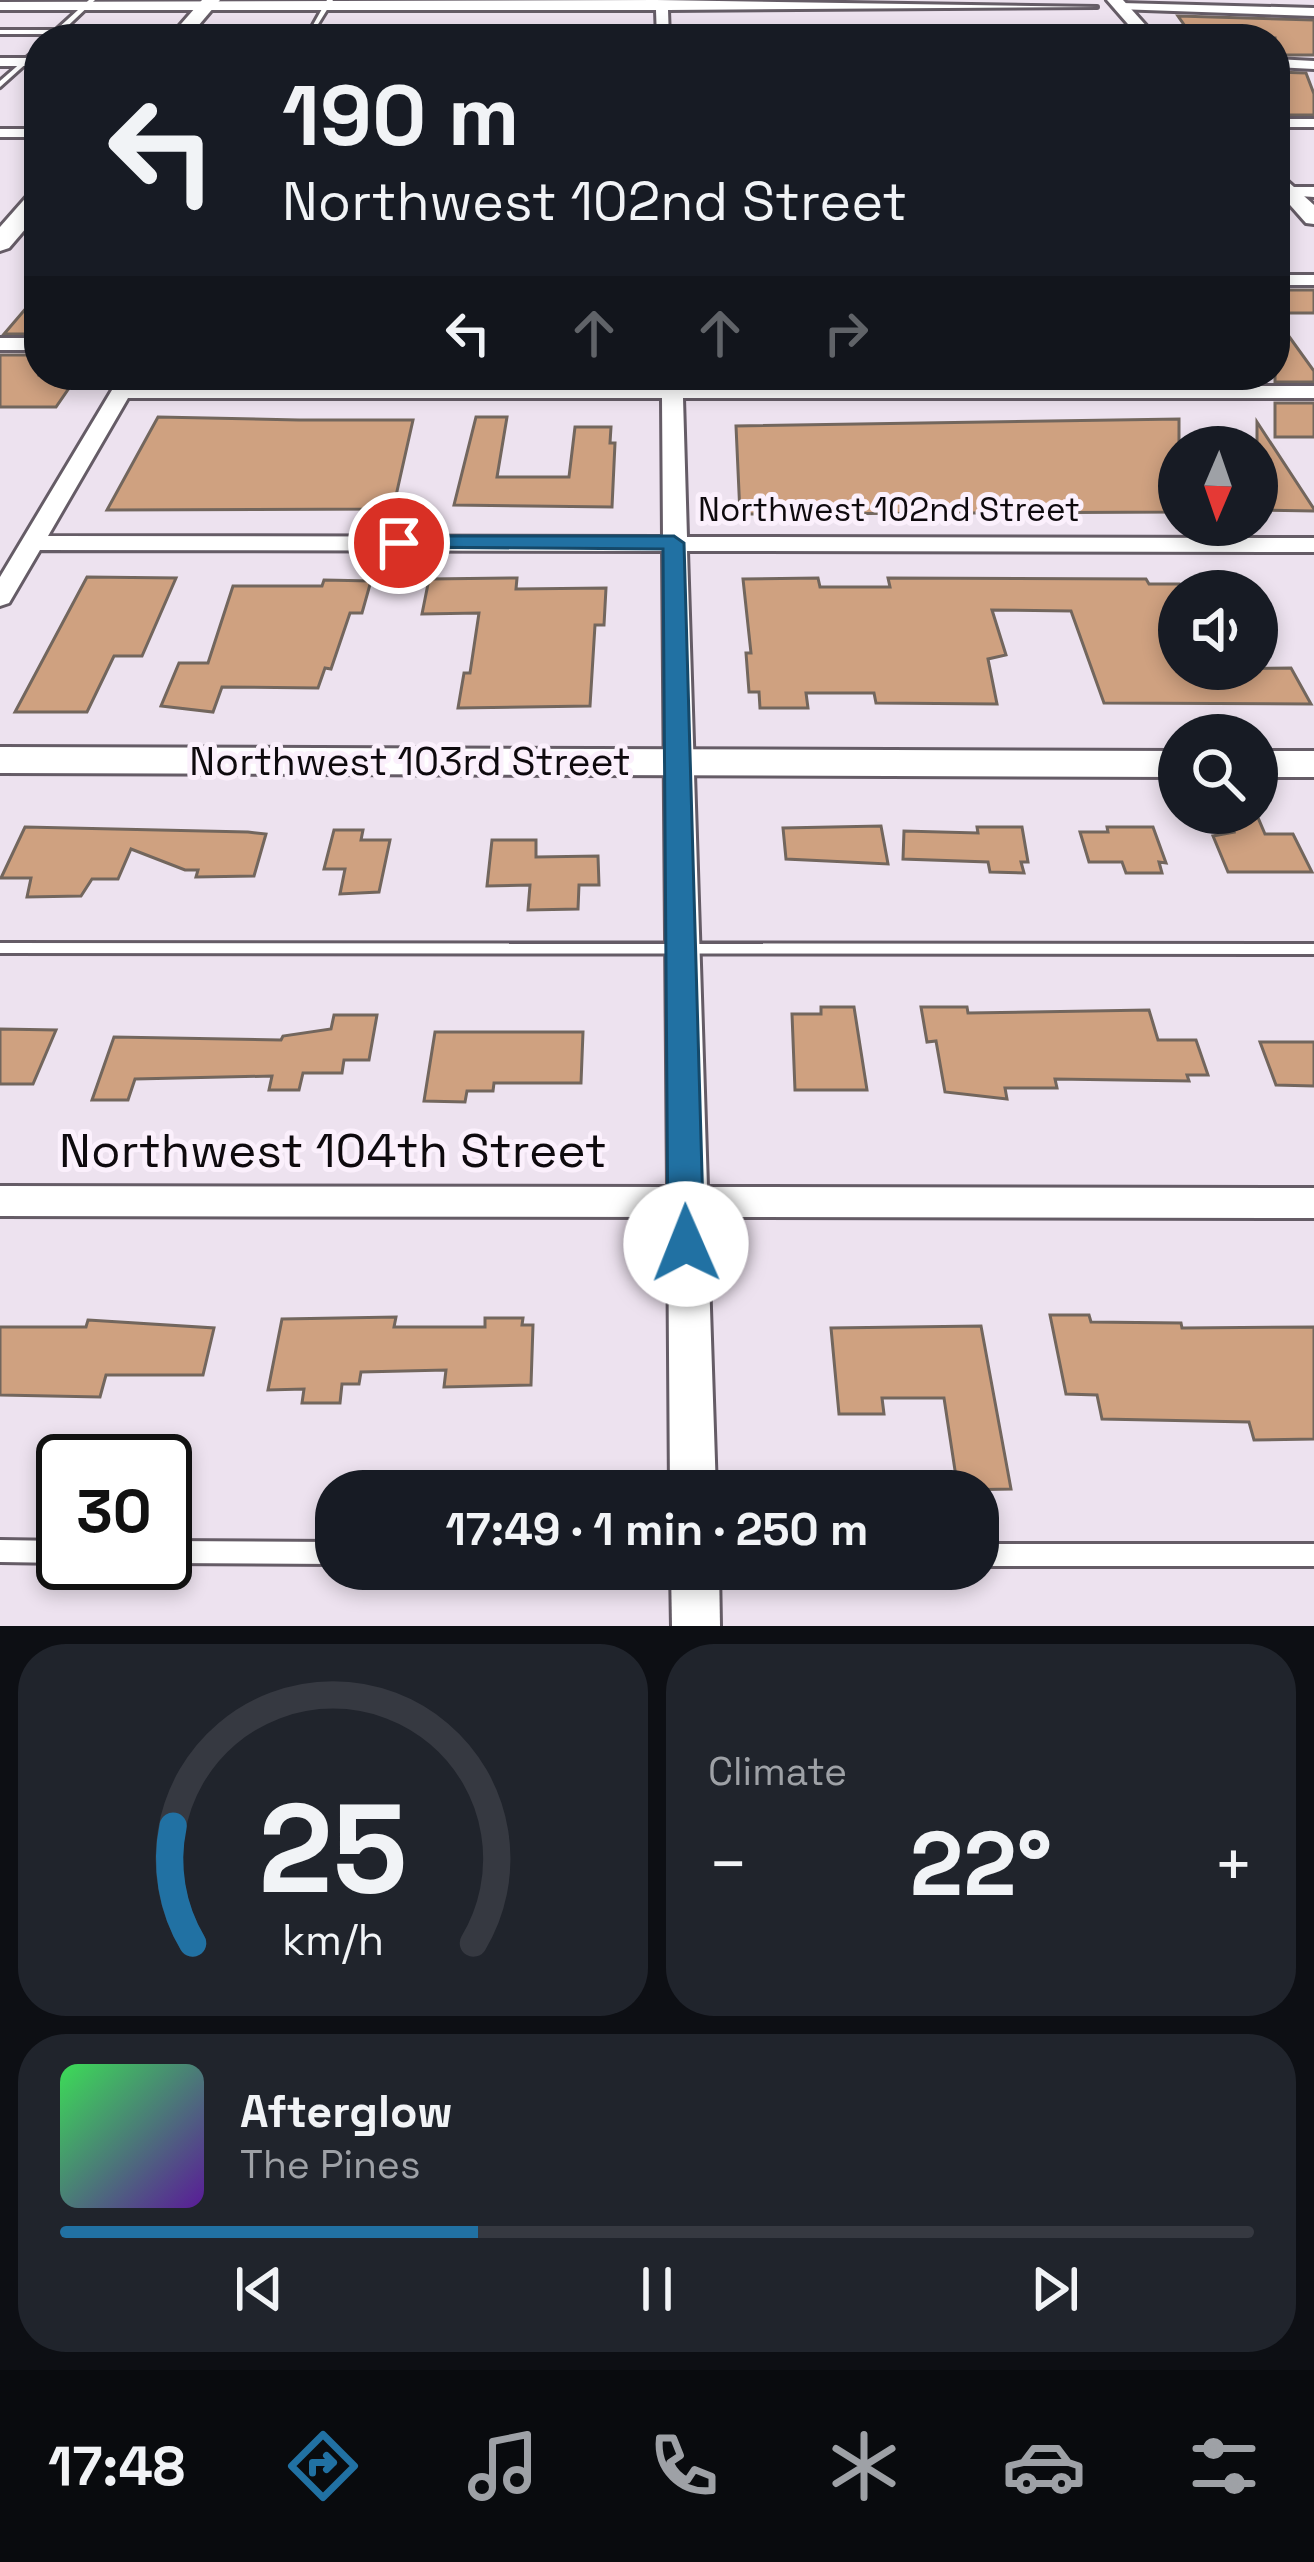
<!DOCTYPE html>
<meta charset="utf-8">
<style>
body{margin:0;font-family:"Space Grotesk",sans-serif;background:#20242c;color:#f1f3f6;height:100vh;display:flex;flex-direction:column;font-size:45px;white-space:nowrap}
*{box-sizing:border-box;margin:0}
p{font-size:39px;color:#9ea1a6}
.icon{flex:none;width:66px;height:66px;fill:none;stroke:currentColor;stroke-width:2;stroke-linecap:round;stroke-linejoin:round}
.map{position:relative;height:1626px;overflow:hidden}
.drawer{display:flex;flex-direction:column;gap:18px;padding:18px;background:#0d0f14;flex:1}
.drawer>*{flex:none}
.top-card{position:absolute;left:24px;top:24px;width:1266px;height:366px;border-radius:48px;box-shadow:0 6px 18px #0003;background:#171b24;color:#f1f3f6;overflow:hidden}
.needle{width:78px;rotate:182deg}
.controls{position:absolute;left:1158px;top:426px;display:grid;gap:24px}
.controls a{display:grid;place-items:center;width:120px;height:120px;border-radius:50%;background:#171b24;box-shadow:0 6px 18px #0003;font-size:60px}
.speed{position:absolute;left:36px;top:1434px;display:flex;gap:24px;font-size:60px;font-weight:700;text-align:center}
.speed>*{display:grid;place-content:center;width:156px;height:156px;border-radius:50%;background:#171b24;box-shadow:0 6px 18px #0003;line-height:1}
.speed .limit{border:6px solid #111;border-radius:18px;background:#fff;color:#111}
.pin{position:absolute;display:grid;place-items:center;width:102px;height:102px;color:#fff;margin:-51px;border:6px solid #fff;border-radius:50%;box-shadow:0 3px 12px #0007}
.me{position:absolute;width:132px;margin:-66px;rotate:359deg;stroke-linejoin:round;filter:drop-shadow(0 0 9px #0008)}
.turn{display:flex;align-items:center;gap:42px;height:252px;padding:0 60px;font-size:54px}
.turn .icon{width:156px;height:156px;stroke-width:2.5}
.turn b{display:block;font-size:84px;line-height:102px}
.lanes{display:flex;align-items:center;height:114px;padding:0 60px;background:#0003;justify-content:center;gap:60px;direction:ltr}
.lanes .off{opacity:.35}
.big{font-size:90px;font-weight:600;line-height:1.1}
.drawer .card{flex:1;display:flex;flex-direction:column;justify-content:center;gap:18px;min-width:0;padding:0 42px;border-radius:48px;background:#20242c}
.drawer .dial{align-items:center;gap:0}
.dial svg{height:312px;overflow:visible;fill:none;stroke:#363941;stroke-width:7;stroke-linecap:round;text-anchor:middle}
.dial text{fill:#f1f3f6;stroke:none}
.song{display:flex;align-items:center;gap:36px}
.cover{width:144px;height:144px;border-radius:18px;background:linear-gradient(135deg,hsl(130 70% 55%),hsl(270 70% 35%))}
.played{height:12px;border-radius:6px;background:linear-gradient(90deg,#2171a3 35%,#363941 35%)}
.keys{display:flex;justify-content:space-around;direction:ltr}
.heat{display:flex;justify-content:space-between;align-items:center;font-size:66px;direction:ltr}
.drawer .tiles{flex:1;display:grid;gap:18px;grid-template-columns:1fr 1fr}
.card:last-child{grid-column:span 2}
.trip{position:absolute;left:315px;top:1470px;width:684px;height:120px;border-radius:48px;background:#171b24;box-shadow:0 6px 18px #0003;font-weight:600;line-height:120px;text-align:center}
.tabs{display:flex;height:192px;justify-content:space-around;align-items:center;background:#090b0e;color:#9ea1a6}
.tabs .icon{width:84px;height:84px}
.tabs .selected{color:#2171a3}
.tabs b{font-size:54px;color:#f1f3f6}
.map>svg:first-child{display:block}
.building{fill:#cfa180;stroke:#72665d;stroke-width:3}
.lines{fill:none;stroke-linecap:round;stroke-linejoin:round}
.service-casing{stroke:#655c66;stroke-width:6}
.minor-casing{stroke:#655c66;stroke-width:6}
.tertiary-casing{stroke:#655c66;stroke-width:6}
.secondary-casing{stroke:#655c66;stroke-width:6}
.service{fill:#fff;fill-rule:evenodd}
.minor{fill:#fff;fill-rule:evenodd}
.tertiary{fill:#fff;fill-rule:evenodd}
.secondary{fill:#fff;fill-rule:evenodd}
.route{fill:#2171a3;stroke:#15496a;stroke-width:3}
.labels{text-anchor:middle;dominant-baseline:central;stroke-width:10;stroke-linejoin:round;paint-order:stroke}
.far-street-label{font-size:33px;fill:#0e0a0e;stroke:#fbf0fc}
.street-label{font-size:39px;fill:#0e0a0e;stroke:#fbf0fc}
.near-street-label{font-size:48px;fill:#0e0a0e;stroke:#fbf0fc}
</style>
<div class="map">
<svg width="1314" height="1626" viewBox="0 0 1314 1626">
<rect width="100%" height="100%" fill="#ede2ef"/>
<!-- building -->
<g class="building">
<polygon points="1178,16 1314,20 1314,55 1275,55 1275,38 1192,36"/>
<polygon points="1275,72 1306,73 1314,94 1314,115 1275,115"/>
<rect x="1275" y="290" width="39" height="23"/>
<polygon points="39,293 39,334 4,334"/>
<polygon points="1275,317 1314,371 1314,382 1275,382"/>
<polygon points="0,355 39,355 39,375 78,375 56,407 0,407"/>
<rect x="1275" y="403" width="39" height="34"/>
<polygon points="158,417 299,420 413,420 393,509 107,510"/>
<polygon points="476,417 507,417 497,477 569,477 575,427 611,427 610,443 615,443 612,507 454,505"/>
<polygon points="1179,419 1179,512 740,514 736,426"/>
<polygon points="1257,422 1314,509 1314,511 1257,510"/>
<polygon points="87,577 176,578 142,656 114,656 87,712 15,712"/>
<polygon points="517,578 516,589 606,588 604,625 595,625 590,706 458,708 464,673 470,673 479,613 422,614 429,579"/>
<polygon points="818,578 820,587 890,587 888,578 1146,579 1149,584 1179,584 1179,669 1291,668 1311,704 1104,703 1071,611 992,610 1006,655 988,659 997,704 876,703 874,693 806,693 808,708 760,708 759,692 749,692 746,653 751,653 743,579"/>
<polygon points="324,580 371,581 362,613 350,613 331,669 325,668 318,688 222,687 213,712 161,706 179,663 208,663 233,586 322,586"/>
<polygon points="1227,813 1256,813 1265,834 1293,834 1312,872 1228,872 1213,836 1234,832"/>
<polygon points="881,826 888,864 786,859 783,828"/>
<polygon points="25,827 248,832 266,834 254,876 196,877 198,870 185,870 131,849 118,879 92,879 81,896 27,897 31,878 1,878"/>
<polygon points="977,827 1022,827 1028,862 1021,862 1024,873 990,872 988,862 903,859 904,831 978,833"/>
<polygon points="1107,827 1153,827 1166,863 1159,862 1162,873 1126,873 1122,862 1089,862 1080,832 1108,832"/>
<polygon points="334,830 363,830 361,840 390,840 379,892 340,894 345,869 324,869"/>
<polygon points="492,840 536,840 536,857 598,856 599,885 579,885 578,909 528,910 530,885 487,886"/>
<polygon points="821,1007 854,1007 867,1090 795,1090 792,1014 821,1014"/>
<polygon points="921,1007 967,1007 968,1013 1149,1010 1158,1040 1196,1040 1208,1075 1187,1075 1189,1081 1055,1079 1057,1088 1005,1088 1007,1099 945,1092 936,1041 927,1042"/>
<polygon points="334,1015 377,1015 369,1060 344,1060 342,1073 303,1073 299,1090 269,1090 272,1076 135,1079 128,1100 92,1100 114,1037 281,1040 283,1036 331,1029"/>
<polygon points="0,1029 56,1030 33,1084 0,1084"/>
<polygon points="435,1032 583,1032 581,1083 494,1083 493,1091 467,1091 465,1102 424,1101"/>
<polygon points="1260,1042 1314,1042 1314,1086 1276,1085"/>
<polygon points="1050,1315 1089,1315 1091,1322 1181,1323 1182,1328 1314,1327 1314,1439 1254,1440 1249,1422 1102,1419 1097,1395 1066,1394"/>
<polygon points="396,1317 394,1327 485,1327 485,1318 523,1318 522,1325 533,1325 531,1385 444,1387 446,1370 361,1372 359,1384 342,1384 340,1403 302,1403 304,1389 268,1390 282,1319"/>
<polygon points="88,1320 214,1328 203,1375 106,1375 100,1397 0,1395 0,1327 86,1327"/>
<polygon points="981,1326 1011,1489 958,1490 944,1398 882,1398 884,1414 839,1414 831,1328"/>
</g>
<g class="lines">
<!-- service casing -->
<g class="service-casing">
<g id="service">
<polygon points="89,0 95,0 54,39 47,39 52,34 0,34 0,30 56,30"/>
<polygon points="327,0 333,0 315,29 1115,32 308,34"/>
<polygon points="39,47 39,52 0,87 0,81"/>
<polygon points="0,943 1314,944 1314,954 0,953"/>
<polygon points="0,1540 63,1541 63,1563 0,1562"/>
<polygon points="165,1541 336,1542 336,1564 165,1563"/>
<rect x="978" y="1544" width="336" height="22"/>
</g>
</g>
<!-- minor casing -->
<g class="minor-casing">
<g id="minor">
<polygon points="656,0 1097,7 668,10 669,39 657,39 656,10 0,10 0,2"/>
<polygon points="1121,3 1314,8 1314,16 1117,9"/>
<rect x="0" y="58" width="39" height="8"/>
<polygon points="1275,59 1314,61 1314,69 1275,67"/>
<rect x="1275" y="119" width="39" height="8"/>
<rect x="0" y="129" width="39" height="8"/>
<polygon points="1290,187 1314,187 1314,197 1284,195 1284,189"/>
<rect x="1275" y="275" width="39" height="10"/>
<rect x="0" y="338" width="39" height="12"/>
<path d="M121,375H141L135,386H662V375H682V386H1314V398H683L687,537L1314,538V552L687,551L707,1187L1314,1188V1218L707,1217L716,1491H670L668,1217L0,1216V1186L668,1187L663,551L40,550L9,603L0,606V577ZM128,398H662L663,537L48,536Z"/>
<polygon points="671,1569 719,1569 720,1626 672,1626"/>
</g>
</g>
<!-- tertiary casing -->
<g class="tertiary-casing">
<g id="tertiary">
<polygon points="1107,0 1123,0 1158,39 1141,39"/>
<polygon points="1275,170 1314,205 1314,224 1306,223 1275,188"/>
</g>
</g>
<!-- secondary casing -->
<g class="secondary-casing">
<g id="secondary">
<polygon points="202,0 220,0 187,39 168,39"/>
<polygon points="39,191 39,213 9,248 0,251 0,227 30,193"/>
<polygon points="0,747 1179,751 1179,777 0,773"/>
<rect x="1257" y="751" width="57" height="26"/>
</g>
</g>
<!-- service -->
<use href="#service" class="service"/>
<!-- minor -->
<use href="#minor" class="minor"/>
<!-- tertiary -->
<use href="#tertiary" class="tertiary"/>
<!-- secondary -->
<use href="#secondary" class="secondary"/>
</g>
<!-- route -->
<polygon class="route" points="399,536 674,536 684,543 704,1244 699,1254 686,1258 673,1254 668,1244 663,549 391,547 388,543"/>
<g class="labels">
<!-- far-street labels -->
<g class="far-street-label">
<text x="889" y="510">Northwest 102nd Street</text>
</g>
<!-- street labels -->
<g class="street-label">
<text x="410" y="761">Northwest 103rd Street</text>
</g>
<!-- near-street labels -->
<g class="near-street-label">
<text x="333" y="1150">Northwest 104th Street</text>
</g>
</g>
</svg>
<div class="controls">
<a><svg class="needle" viewBox="-14 -14 28 28"><path d="M0-13l5 13h-10z" fill="#e53935"/><path d="M0 13l5-13h-10z" fill="#9ea1a6"/></svg></a>
<a><svg class="icon" aria-label="sound" viewBox="0 0 24 24"><path d="M4 9h4l5-4v14l-5-4H4zM17 9q2 3 0 6"/></svg></a>
<a><svg class="icon" aria-label="search" viewBox="0 0 24 24"><circle cx="10" cy="10" r="6"/><path d="M15 15l6 6"/></svg></a>
</div>
<div class="speed"><div class="limit">30</div></div>
<div class="pin" style="left:399px;top:543px;background:#d93025"><svg class="icon" aria-label="arrive" viewBox="0 0 24 24"><path d="M6 21V4h12l-3 4 3 4H6"/></svg></div>
<svg class="me" style="left:686px;top:1244px" viewBox="-20 -20 40 40"><circle r="19" fill="#fff"/><path d="M0-13L10 11 0 6-10 11z" fill="#2171a3"/></svg>
<div class="trip">17:49 · 1 min · 250 m</div>
<div class="top-card">
<div class="turn"><svg class="icon" aria-label="left" viewBox="0 0 24 24"><path d="M17 20v-9H6M10 6l-5 5 5 5"/></svg><div><b>190 m</b>Northwest 102nd Street</div></div>
<div class="lanes"><svg class="icon" aria-label="left" viewBox="0 0 24 24"><path d="M17 20v-9H6M10 6l-5 5 5 5"/></svg><svg class="icon off" aria-label="ahead" viewBox="0 0 24 24"><path d="M12 20V5M6 11l6-6 6 6"/></svg><svg class="icon off" aria-label="ahead" viewBox="0 0 24 24"><path d="M12 20V5M6 11l6-6 6 6"/></svg><svg class="icon off" aria-label="right" viewBox="0 0 24 24"><path d="M7 20v-9h11M14 6l5 5-5 5"/></svg></div>
</div>
</div>
<section class="drawer">
<div class="tiles">
<div class="card dial"><svg viewBox="0 0 100 80">
<path d="M14 69A42 42 0 1 1 86 69"/>
<path d="M14 69A42 42 0 0 1 9 39" stroke="#2171a3"/>
<text x="50" y="56" font-size="32" font-weight="700">25</text>
<text x="50" y="72" font-size="11">km/h</text>
</svg></div>
<div class="card"><p>Climate</p>
<div class="heat"><a>−</a><b class="big">22°</b><a>+</a></div>
</div>
<div class="card">
<div class="song"><i class="cover"></i><div><b>Afterglow</b><p>The Pines</p></div></div>
<div class="played"></div>
<div class="keys"><svg class="icon" aria-label="previous" viewBox="0 0 24 24"><path d="M18 5L8 12l10 7zM5 5v14"/></svg><svg class="icon" aria-label="pause" viewBox="0 0 24 24"><path d="M8 5v14M16 5v14"/></svg><svg class="icon" aria-label="next" viewBox="0 0 24 24"><path d="M6 5l10 7-10 7zM19 5v14"/></svg></div>
</div>
</div>
</section>
<nav class="tabs">
<b>17:48</b>
<svg class="icon selected" aria-label="directions" viewBox="0 0 24 24"><path d="M12 3l9 9-9 9-9-9zM9 14v-3h6M13 9l2 2-2 2"/></svg>
<svg class="icon" aria-label="music" viewBox="0 0 24 24"><path d="M9 18V5l10-2v13"/><circle cx="6" cy="18" r="3"/><circle cx="16" cy="16" r="3"/></svg>
<svg class="icon" aria-label="phone" viewBox="0 0 24 24"><path d="M5 4h4l2 5-3 2q2 4 5 5l2-3 5 2v4C11 20 4 13 5 4z"/></svg>
<svg class="icon" aria-label="climate" viewBox="0 0 24 24"><path d="M12 3v18M4 7l16 10M4 17L20 7"/></svg>
<svg class="icon" aria-label="car" viewBox="0 0 24 24"><path d="M5 17H2v-5l4-1 3-4h7l3 4 3 1v5h-3M9 17h6M6 11h13"/><circle cx="7" cy="17" r="2"/><circle cx="17" cy="17" r="2"/></svg>
<svg class="icon" aria-label="filters" viewBox="0 0 24 24"><path d="M4 7h16M4 17h16"/><circle cx="9" cy="7" r="2"/><circle cx="15" cy="17" r="2"/></svg>
</nav>
